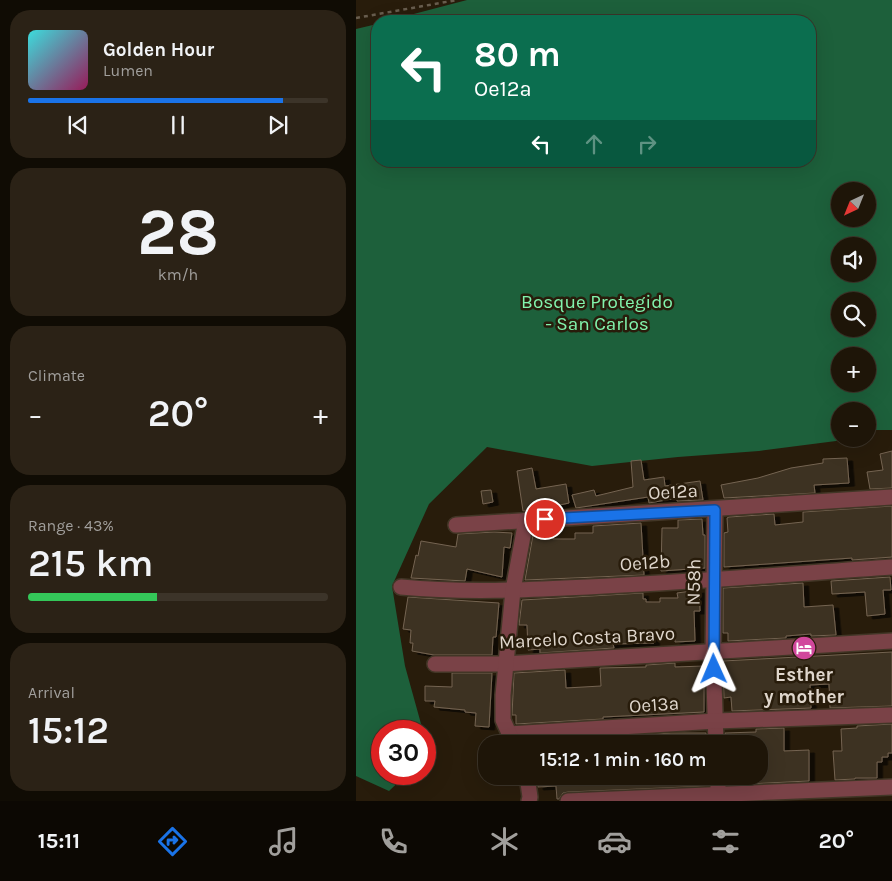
<!DOCTYPE html>
<meta charset="utf-8">
<style>
body{margin:0;font-family:Karla,sans-serif;background:#2b2216;color:#f1f3f6;height:100vh;display:flex;flex-direction:column;font-size:19px;white-space:nowrap}
*{box-sizing:border-box;margin:0}
p{font-size:16px;color:#a19f9c}
.icon{flex:none;width:28px;height:28px;fill:none;stroke:currentColor;stroke-width:2;stroke-linecap:round;stroke-linejoin:round}
.map{position:relative;flex:1;overflow:hidden}
.side{display:flex;flex-direction:column;gap:10px;padding:10px;background:#100c04;width:356px}
.side>*{flex:none}
.guide{position:absolute;left:15px;top:15px;width:445px;height:152px;border-radius:20px;box-shadow:0 5px 20px #0002,0 0 0 1px #3c3429;background:#0b6e4f;color:#fff;overflow:hidden}
.needle{width:32px;rotate:223deg}
.fabs{position:absolute;left:475px;top:182px;display:grid;gap:10px}
.fabs a{display:grid;place-items:center;width:45px;height:45px;border-radius:50%;background:#1e1508;box-shadow:0 5px 20px #0002,0 0 0 1px #3c3429;font-size:25px}
.speed{position:absolute;left:15px;top:720px;display:flex;gap:10px;font-size:25px;font-weight:700;text-align:center}
.speed>*{display:grid;place-content:center;width:65px;height:65px;border-radius:50%;background:#1e1508;box-shadow:0 5px 20px #0002,0 0 0 1px #3c3429;line-height:1}
.speed .limit{border:8px solid #d22;background:#fff;color:#111}
.pin{position:absolute;display:grid;place-items:center;width:42px;height:42px;color:#fff;margin:-21px;border:2px solid #fff;border-radius:50%;box-shadow:0 1px 5px #0007}
.me{position:absolute;width:55px;margin:-28px;rotate:359deg;stroke-linejoin:round;filter:drop-shadow(0 0 4px #0008)}
.turn{display:flex;align-items:center;gap:18px;height:105px;padding:0 20px;font-size:22px}
.turn .icon{width:65px;height:65px;stroke-width:2.5}
.turn b{display:block;font-size:35px;line-height:42px}
.lanes{display:flex;align-items:center;height:48px;padding:0 20px;background:#0003;justify-content:center;gap:25px;direction:ltr}
.lanes .off{opacity:.35}
.big{font-size:38px;font-weight:600;line-height:1.1}
.side .widget{flex:1;display:flex;flex-direction:column;justify-content:center;gap:8px;min-width:0;padding:0 18px;border-radius:20px;background:#2b2216}
.side .dial{align-items:center;gap:0}
.dial b{font-size:65px;line-height:1}
.song{display:flex;align-items:center;gap:15px}
.cover{width:60px;height:60px;border-radius:8px;background:linear-gradient(135deg,hsl(180 70% 55%),hsl(330 70% 35%))}
.played{height:5px;border-radius:2px;background:linear-gradient(90deg,#1a73e8 85%,#3c3429 85%)}
.keys{display:flex;justify-content:space-around;direction:ltr}
.heat{display:flex;justify-content:space-between;align-items:center;font-size:28px;direction:ltr}
.charge{height:8px;border-radius:4px;background:linear-gradient(90deg,#34c759 43%,#3c3429 0)}
.trip{position:absolute;left:122px;top:735px;width:290px;height:50px;border-radius:20px;background:#1e1508;box-shadow:0 5px 20px #0002,0 0 0 1px #3c3429;font-weight:600;line-height:50px;text-align:center}
.dock{display:flex;height:80px;justify-content:space-around;align-items:center;background:#0c0803;color:#a19f9c}
.dock .icon{width:35px;height:35px}
.dock .selected{color:#1a73e8}
.dock b{font-size:22px;color:#f1f3f6}
main{display:flex;flex:1;min-height:0}
.map>svg:first-child{display:block}
.forest{fill:#1d603b;fill-rule:evenodd}
.building{fill:#3e3120;stroke:#746452;filter:url(#shadow)}
.lines{fill:none;stroke-linecap:round;stroke-linejoin:round}
.minor-casing{stroke:#423626;stroke-width:18}
.path{stroke:#685d4e;stroke-width:2.5;stroke-dasharray:4 4;stroke-linecap:butt}
.minor{stroke:#7a4247;stroke-width:15}
.route-casing{stroke:#114b97;stroke-width:12}
.route{stroke:#1a73e8;stroke-width:9}
.labels{text-anchor:middle;dominant-baseline:central;stroke-width:5;stroke-linejoin:round;paint-order:stroke}
.park-label{font-size:19px;fill:#82f4ad;stroke:#281c0b}
.street-label{font-size:19px;fill:#dfd6cc;stroke:#281c0b}
.poi-label{font-size:19px;font-weight:bold;fill:#dfd6cc;stroke:#281c0b}
</style>
<main>
<section class="side">
<div class="widget">
<div class="song"><i class="cover"></i><div><b>Golden Hour</b><p>Lumen</p></div></div>
<div class="played"></div>
<div class="keys"><svg class="icon" aria-label="previous" viewBox="0 0 24 24"><path d="M18 5L8 12l10 7zM5 5v14"/></svg><svg class="icon" aria-label="pause" viewBox="0 0 24 24"><path d="M8 5v14M16 5v14"/></svg><svg class="icon" aria-label="next" viewBox="0 0 24 24"><path d="M6 5l10 7-10 7zM19 5v14"/></svg></div>
</div>
<div class="widget dial"><b>28</b><p>km/h</p></div>
<div class="widget"><p>Climate</p>
<div class="heat"><a>−</a><b class="big">20°</b><a>+</a></div>
</div>
<div class="widget"><p>Range · 43%</p><b class="big">215 km</b><div class="charge"></div></div>
<div class="widget"><p>Arrival</p><b class="big">15:12</b></div>
</section>
<div class="map">
<svg width="536" height="801" viewBox="0 0 536 801">
<defs>
<filter id="shadow"><feDropShadow dx="5.5" dy="3" stdDeviation="0" flood-color="#0009"/></filter>
</defs>
<rect width="100%" height="100%" fill="#281c0b"/>
<!-- forest -->
<path class="forest" d="M111,0H536V430H511V411H484L485,439L480,441L403,451L322,457L236,466L131,447L73,504L36,586L49,666L67,731H26V774H51L33,791L0,776V29L21,24V161H454V21H31ZM484,191H511V219H484ZM484,246H511V274H484ZM484,301H511V329H484ZM484,356H511V384H484Z"/>
<!-- building -->
<g class="building">
<polygon points="536,451 536,488 514,489 511,472 527,470 524,454"/>
<polygon points="491,458 493,483 458,485 459,493 368,498 365,485 402,478 435,468 467,463 467,459"/>
<polygon points="285,460 288,480 308,477 309,486 344,481 347,500 321,501 321,498 293,503 292,497 220,508 216,495 238,490 240,496 277,487 275,461"/>
<polygon points="176,468 180,489 210,484 213,503 190,508 190,510 167,511 161,471"/>
<polygon points="135,490 137,502 127,504 125,491"/>
<polygon points="536,506 536,557 496,560 496,558 368,567 368,533 372,532 371,518 373,517 418,514 419,525 447,522 447,512"/>
<polygon points="346,519 347,535 349,535 349,568 305,571 306,528 322,528 322,520"/>
<polygon points="285,523 288,575 169,580 177,535 197,536 197,539 219,539 219,533 237,533 237,526"/>
<polygon points="138,532 156,533 154,548 148,547 146,577 111,569 109,581 55,578 60,555 62,556 65,541 100,547 102,534"/>
<polygon points="534,577 535,590 527,590 529,614 511,616 509,592 476,594 475,581"/>
<polygon points="447,583 448,607 477,605 480,635 455,636 455,634 430,636 430,638 372,641 372,633 367,633 367,588"/>
<polygon points="343,590 344,611 338,611 339,641 319,642 319,635 298,636 298,643 257,644 258,648 184,653 184,649 172,650 171,625 163,625 166,600 287,593 287,599 290,599 290,602 304,602 304,598 322,598 321,593"/>
<polygon points="52,597 143,603 140,637 137,637 136,655 78,655 56,651 57,643 54,643 55,630 47,629"/>
<polygon points="536,652 536,706 474,708 473,684 454,685 455,708 376,711 375,697 368,698 367,661"/>
<polygon points="319,663 319,667 348,666 348,712 247,717 247,719 160,724 160,715 156,715 158,673 209,670 210,688 245,686 244,668 290,667 290,665"/>
<polygon points="96,673 136,673 133,727 119,726 120,713 109,712 109,710 78,707 79,701 69,701 69,686 96,687"/>
<polygon points="536,724 536,753 532,753 532,757 526,757 526,762 521,762 521,778 499,778 499,779 479,780 477,751 486,751 485,729 501,728 501,726"/>
<polygon points="428,728 428,751 453,750 453,781 371,785 371,776 404,776 404,772 406,772 406,751 404,751 404,744 369,744 369,733 400,732 400,729"/>
<polygon points="315,733 350,733 351,744 272,744 272,736"/>
<polygon points="180,776 353,776 353,786 212,792 207,793 203,799 201,799 200,786 182,787"/>
</g>
<g class="lines">
<!-- minor casing -->
<g class="minor-casing">
<g id="minor">
<polyline points="359,510 357,651 360,744"/>
<polyline points="100,525 536,497"/>
<path d="M45,587C108,593 170,590 232,587C333,582 434,574 536,567"/>
<polyline points="79,664 149,664 536,641"/>
<polyline points="153,734 360,721 536,715"/>
<polyline points="157,742 147,720 147,695 157,590 170,520"/>
<polyline points="171,776 174,797 173,801"/>
<polyline points="362,776 362,801"/>
<polyline points="212,801 536,787"/>
</g>
</g>
<!-- path -->
<polyline class="path" points="0,18 101,0"/>
<!-- minor -->
<use href="#minor" class="minor"/>
</g>
<g class="lines">
<!-- route casing -->
<g class="route-casing">
<polyline id="route" points="189,519 359,510 358,669"/>
</g>
<!-- route -->
<use href="#route" class="route"/>
</g>
<!-- icons -->
<defs>
<g id="hotel-disc" transform="scale(1.25)"><circle r="9.5" fill="#d1479c" stroke="#281c0b"/><path d="M-6-4.5h1.5V1H6V5H4.5V3h-9V5H-6ZM-4 0a1.8 1.8 0 1 1 3.6 0ZM.5 0V-2.5h3Q6-2.5 6 0Z" fill="#fff"/></g>
</defs>
<g fill-rule="evenodd">
<use href="#hotel-disc" x="448" y="648"/>
</g>
<g class="labels">
<!-- park labels -->
<g class="park-label">
<text x="241" y="302">Bosque Protegido<tspan x="241" dy="22">- San Carlos</tspan></text>
</g>
<!-- street labels -->
<g class="street-label">
<text transform="translate(317 492) rotate(-3)">Oe12a</text>
<text transform="translate(289 563) rotate(-4)">Oe12b</text>
<text transform="translate(338 582) rotate(-89)">N58h</text>
<text transform="translate(231 638) rotate(-3)">Marcelo Costa Bravo</text>
<text transform="translate(298 705) rotate(-4)">Oe13a</text>
</g>
<!-- poi labels -->
<g class="poi-label">
<text x="448" y="675">Esther<tspan x="448" dy="22">y mother</tspan></text>
</g>
</g>
</svg>
<div class="fabs">
<a><svg class="needle" viewBox="-14 -14 28 28"><path d="M0-13l5 13h-10z" fill="#e53935"/><path d="M0 13l5-13h-10z" fill="#a19f9c"/></svg></a>
<a><svg class="icon" aria-label="sound" viewBox="0 0 24 24"><path d="M4 9h4l5-4v14l-5-4H4zM17 9q2 3 0 6"/></svg></a>
<a><svg class="icon" aria-label="search" viewBox="0 0 24 24"><circle cx="10" cy="10" r="6"/><path d="M15 15l6 6"/></svg></a>
<a>+</a>
<a>−</a>
</div>
<div class="speed"><div class="limit">30</div></div>
<div class="pin" style="left:189px;top:519px;background:#d93025"><svg class="icon" aria-label="arrive" viewBox="0 0 24 24"><path d="M6 21V4h12l-3 4 3 4H6"/></svg></div>
<svg class="me" style="left:358px;top:669px" viewBox="-20 -20 40 40"><path d="M0-17L14 15 0 8-14 15z" fill="#1a73e8" stroke="#fff" stroke-width="4"/></svg>
<div class="trip">15:12 · 1 min · 160 m</div>
<div class="guide">
<div class="turn"><svg class="icon" aria-label="left" viewBox="0 0 24 24"><path d="M17 20v-9H6M10 6l-5 5 5 5"/></svg><div><b>80 m</b>Oe12a</div></div>
<div class="lanes"><svg class="icon" aria-label="left" viewBox="0 0 24 24"><path d="M17 20v-9H6M10 6l-5 5 5 5"/></svg><svg class="icon off" aria-label="ahead" viewBox="0 0 24 24"><path d="M12 20V5M6 11l6-6 6 6"/></svg><svg class="icon off" aria-label="right" viewBox="0 0 24 24"><path d="M7 20v-9h11M14 6l5 5-5 5"/></svg></div>
</div>
</div>
</main>
<nav class="dock">
<b>15:11</b>
<svg class="icon selected" aria-label="directions" viewBox="0 0 24 24"><path d="M12 3l9 9-9 9-9-9zM9 14v-3h6M13 9l2 2-2 2"/></svg>
<svg class="icon" aria-label="music" viewBox="0 0 24 24"><path d="M9 18V5l10-2v13"/><circle cx="6" cy="18" r="3"/><circle cx="16" cy="16" r="3"/></svg>
<svg class="icon" aria-label="phone" viewBox="0 0 24 24"><path d="M5 4h4l2 5-3 2q2 4 5 5l2-3 5 2v4C11 20 4 13 5 4z"/></svg>
<svg class="icon" aria-label="climate" viewBox="0 0 24 24"><path d="M12 3v18M4 7l16 10M4 17L20 7"/></svg>
<svg class="icon" aria-label="car" viewBox="0 0 24 24"><path d="M5 17H2v-5l4-1 3-4h7l3 4 3 1v5h-3M9 17h6M6 11h13"/><circle cx="7" cy="17" r="2"/><circle cx="17" cy="17" r="2"/></svg>
<svg class="icon" aria-label="filters" viewBox="0 0 24 24"><path d="M4 7h16M4 17h16"/><circle cx="9" cy="7" r="2"/><circle cx="15" cy="17" r="2"/></svg>
<b>20°</b>
</nav>
